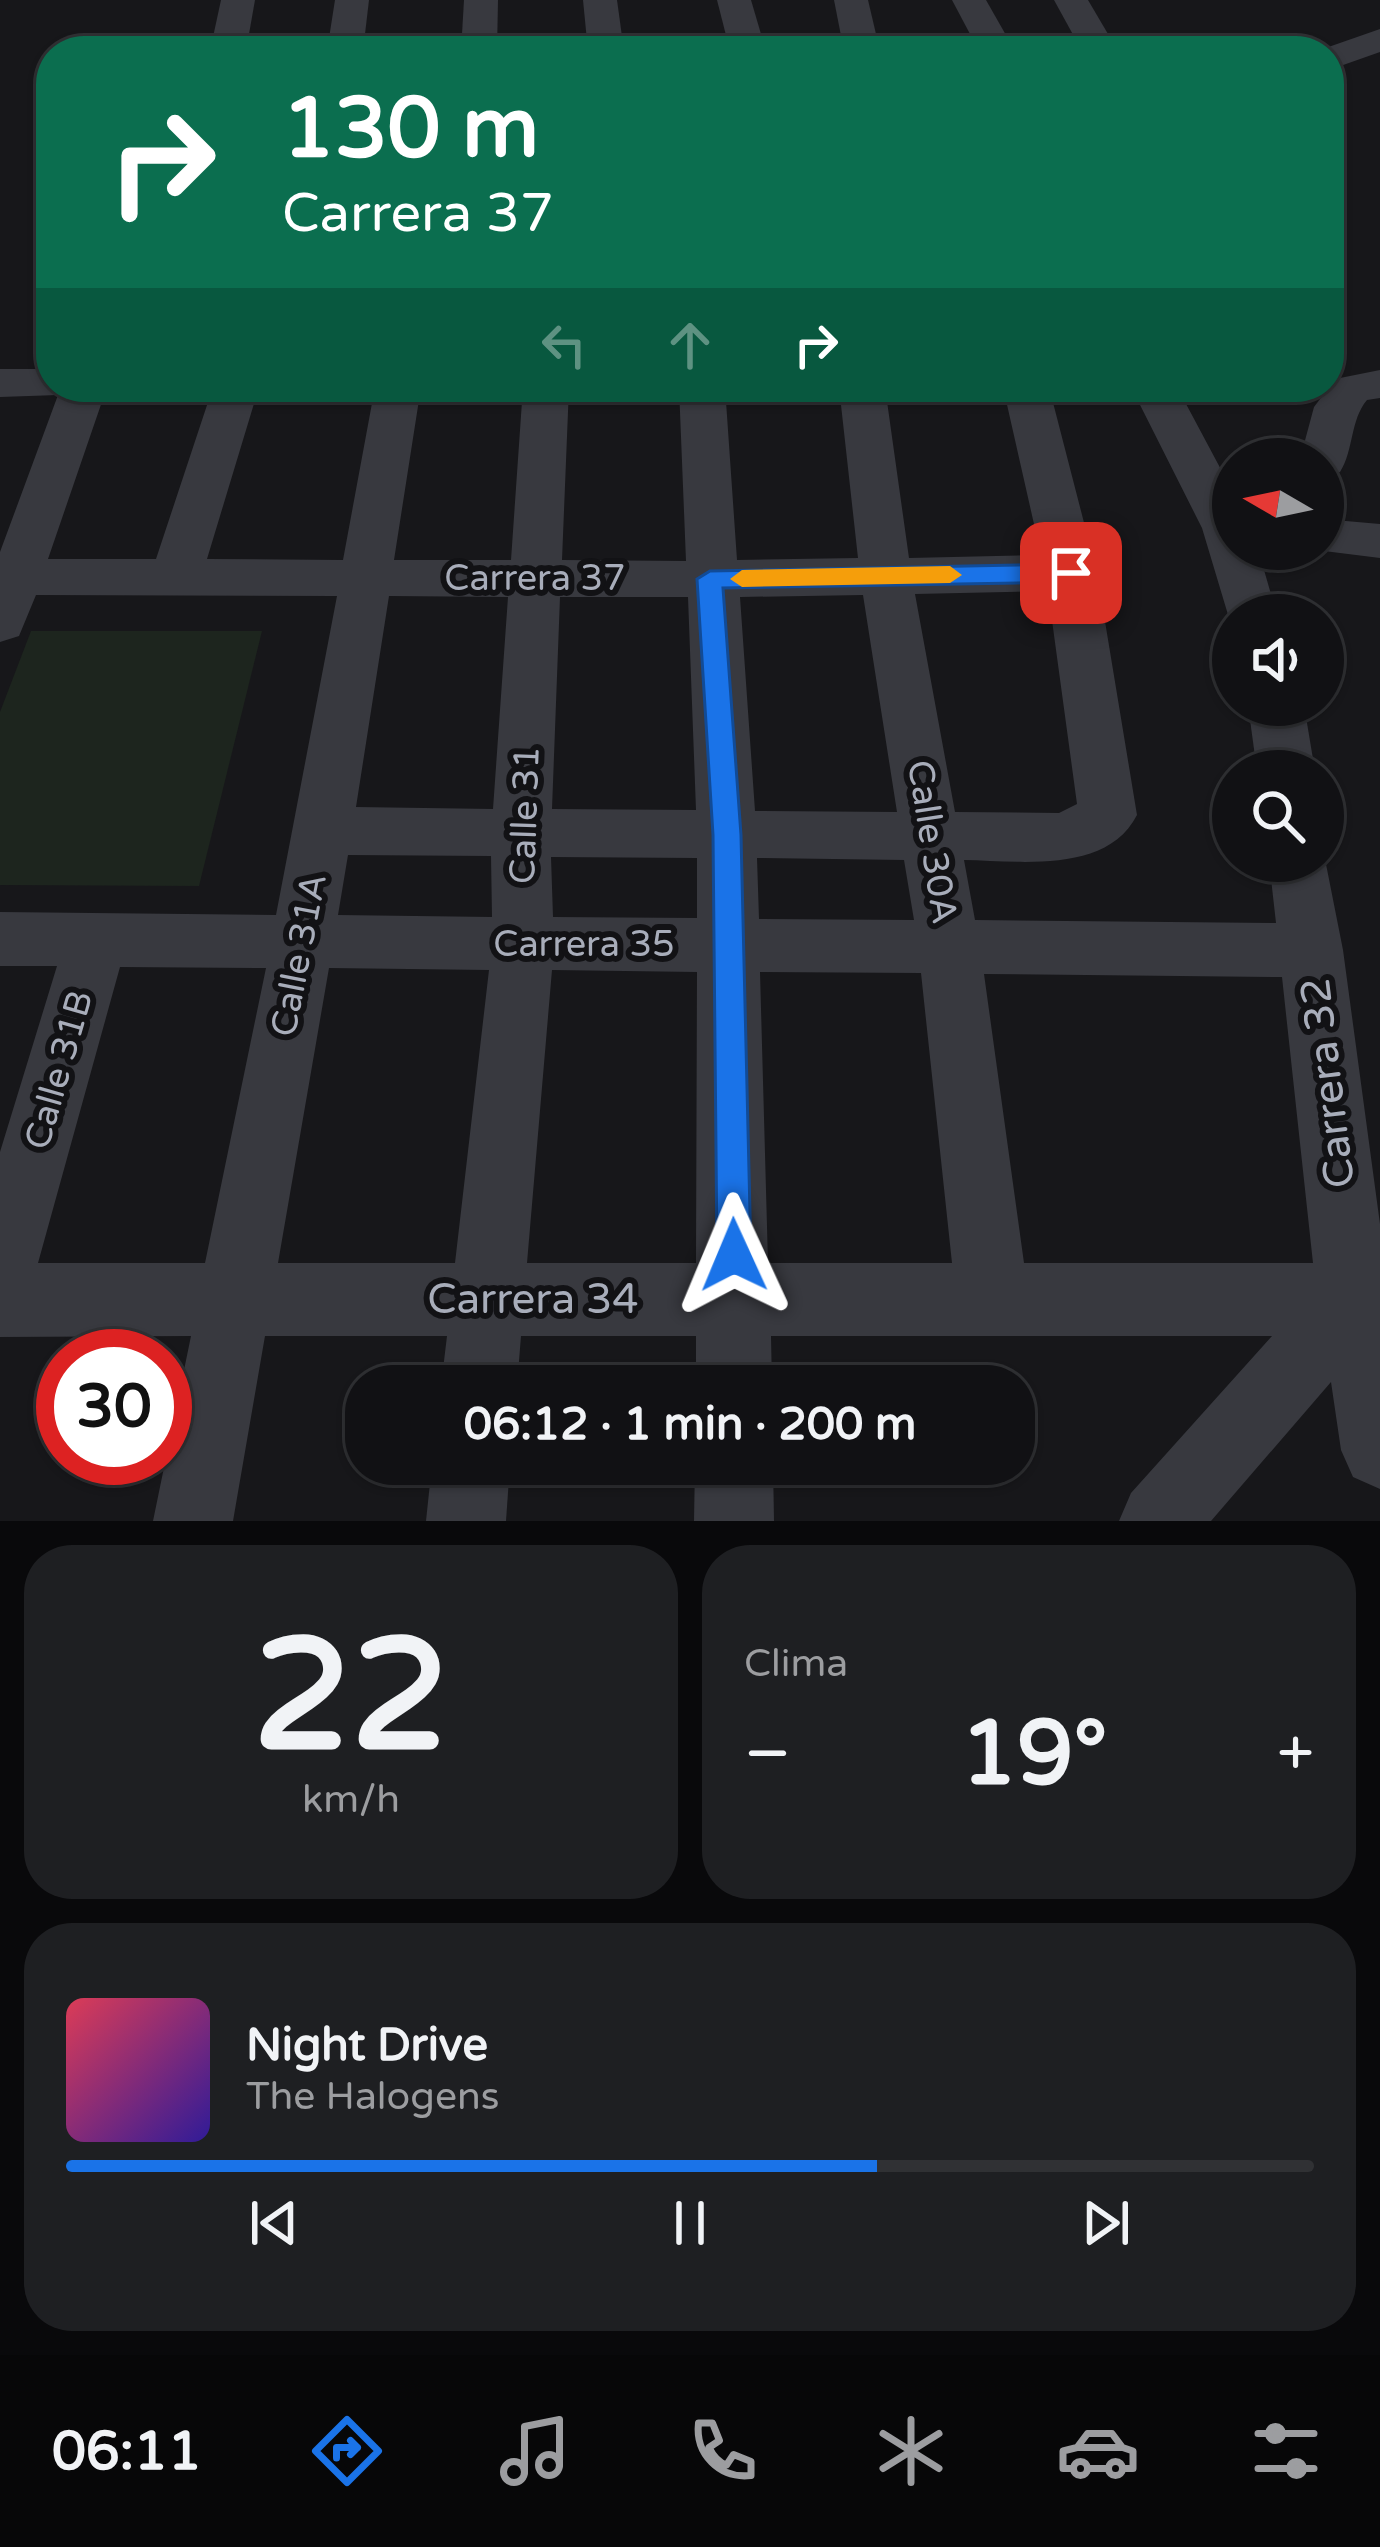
<!DOCTYPE html>
<html lang="es">
<meta charset="utf-8">
<style>
body{margin:0;font-family:"Varela Round",sans-serif;background:#1e1f22;color:#f1f3f6;height:100vh;display:flex;flex-direction:column;font-size:45px;white-space:nowrap}
*{box-sizing:border-box;margin:0}
p{font-size:39px;color:#9c9da0}
.icon{flex:none;width:66px;height:66px;fill:none;stroke:currentColor;stroke-width:2;stroke-linecap:round;stroke-linejoin:round}
.map{position:relative;height:1521px;overflow:hidden}
.drawer{display:flex;flex-direction:column;gap:24px;padding:24px;background:#09090b;flex:1}
.drawer>*{flex:none}
.top-card{position:absolute;left:36px;top:36px;width:1308px;height:366px;border-radius:48px;box-shadow:0 3px 9px #0004,0 0 0 3px #303134;background:#0b6e4f;color:#fff;overflow:hidden}
.needle{width:78px;rotate:279deg}
.fabs{position:absolute;left:1212px;top:438px;display:grid;gap:24px}
.fabs a{display:grid;place-items:center;width:132px;height:132px;border-radius:50%;background:#111114;box-shadow:0 3px 9px #0004,0 0 0 3px #303134;font-size:60px}
.speed{position:absolute;left:36px;top:1329px;display:flex;gap:24px;font-size:60px;font-weight:700;text-align:center}
.speed>*{display:grid;place-content:center;width:156px;height:156px;border-radius:50%;background:#111114;box-shadow:0 3px 9px #0004,0 0 0 3px #303134;line-height:1}
.speed .limit{border:18px solid #d22;background:#fff;color:#111}
.pin{position:absolute;display:grid;place-items:center;width:102px;height:102px;color:#fff;margin:-51px;border-radius:24px;box-shadow:0 6px 18px #0006}
.me{position:absolute;width:132px;margin:-66px;rotate:359deg;stroke-linejoin:round;filter:drop-shadow(0 0 9px #0008)}
.turn{display:flex;align-items:center;gap:42px;height:252px;padding:0 48px;font-size:54px}
.turn .icon{width:156px;height:156px;stroke-width:2.5}
.turn b{display:block;font-size:84px;line-height:102px}
.lanes{display:flex;align-items:center;height:114px;padding:0 48px;background:#0003;justify-content:center;gap:60px;direction:ltr}
.lanes .off{opacity:.35}
.big{font-size:90px;font-weight:800;line-height:1.1}
.drawer .widget{flex:1;display:flex;flex-direction:column;justify-content:center;gap:18px;min-width:0;padding:0 42px;border-radius:48px;background:#1e1f22}
.drawer .dial{align-items:center;gap:0}
.dial b{font-size:156px;line-height:1}
.song{display:flex;align-items:center;gap:36px}
.cover{width:144px;height:144px;border-radius:18px;background:linear-gradient(135deg,hsl(350 70% 55%),hsl(250 70% 35%))}
.played{height:12px;border-radius:6px;background:linear-gradient(90deg,#1a73e8 65%,#303134 65%)}
.keys{display:flex;justify-content:space-around;direction:ltr}
.heat{display:flex;justify-content:space-between;align-items:center;font-size:66px;direction:ltr}
.drawer .tiles{flex:1;display:grid;gap:24px;grid-template-columns:1fr 1fr}
.widget:last-child{grid-column:span 2}
.trip{position:absolute;left:345px;top:1365px;width:690px;height:120px;border-radius:48px;background:#111114;box-shadow:0 3px 9px #0004,0 0 0 3px #303134;font-weight:800;line-height:120px;text-align:center}
.dock{display:flex;height:192px;justify-content:space-around;align-items:center;background:#070708;color:#9c9da0}
.dock .icon{width:84px;height:84px}
.dock .active{color:#1a73e8}
.dock b{font-size:54px;color:#f1f3f6}
.map>svg:first-child{display:block}
.green{fill:#1d251e}
.lines{fill:none;stroke-linecap:round;stroke-linejoin:round}
.minor{fill:#38393f;fill-rule:evenodd}
.route{fill:#1a73e8;stroke:#114b97;stroke-width:3}
.slow{fill:#f59e0b}
.labels{text-anchor:middle;dominant-baseline:central;stroke-width:12;stroke-linejoin:round;paint-order:stroke}
.street-label{font-size:36px;fill:#a8adba;stroke:#121215}
.near-street-label{font-size:42px;fill:#a8adba;stroke:#121215}
</style>
<div class="map">
<svg width="1380" height="1521" viewBox="0 0 1380 1521">
<rect width="100%" height="100%" fill="#17171a"/>
<!-- green -->
<polygon class="green" points="31,631 262,631 199,886 0,885 0,712"/>
<g class="lines">
<!-- minor -->
<g class="minor">
<polygon points="221,0 255,0 246,51 210,51"/>
<polygon points="335,0 369,0 363,51 327,51"/>
<polygon points="464,0 498,0 497,51 461,51"/>
<polygon points="583,0 617,0 624,51 588,51"/>
<polygon points="717,0 751,0 766,51 730,51"/>
<polygon points="834,0 868,0 880,51 844,51"/>
<polygon points="952,0 986,0 1015,51 979,51"/>
<polygon points="1054,0 1088,0 1118,51 1082,51"/>
<polygon points="1380,29 1380,52 1329,70 1329,51 1317,51"/>
<path d="M0,369H51V387H107L48,559H156L213,387H259L207,559L343,560L375,387H421L394,560H511L523,387H569L562,560L686,561L679,387H725L737,560L858,558L839,387H885L909,558L1041,555L1003,387H1049L1097,573L1137,815C1107,874 1020,861 964,860L975,920L1276,923L1269,861H1323V849L1343,950L1380,1224V1489L1353,1477L1341,1450L1331,1382L1211,1521H1119L1131,1493L1272,1336H771L772,1386H696V1336H521L517,1386H441L447,1336H265L233,1521H153L191,1336L0,1337V1152L57,966H0V912L276,915L337,596L36,595L19,636L0,642V552L58,395L0,397ZM1048,591L1077,804L1059,813L955,812L915,594ZM863,595L897,812L755,811L740,597ZM389,596L508,597L493,809L356,807ZM560,597H688L696,810L552,809ZM348,855L491,856L492,917L338,915ZM551,857L697,858V918L553,917ZM757,858L904,860L914,920L759,919ZM120,967L266,968L205,1263H38ZM329,968L489,970L455,1263H278ZM552,970L697,972L696,1263H527ZM760,972L921,973L952,1263H768ZM984,974L1282,977L1313,1263H1024Z"/>
<path d="M1380,370V398L1367,400C1350,420 1354,450 1340,472L1323,477V459H1300L1314,407L1335,379Z"/>
<polygon points="1131,387 1177,387 1233,492 1233,549 1258,549 1277,615 1233,615 1232,628 1202,528"/>
<polygon points="1323,519 1380,524 1380,558 1308,549 1323,549"/>
<polygon points="1248,705 1304,705 1315,771 1257,771"/>
<polygon points="432,1464 510,1464 506,1521 426,1521"/>
<polygon points="695,1464 773,1464 774,1521 694,1521"/>
</g>
</g>
<!-- route -->
<polygon class="route" points="1071,564 1083,573 1071,582 723,588 741,835 751,1255 746,1267 734,1272 722,1267 717,1255 713,835 697,579 710,571"/>
<!-- slow -->
<polygon class="slow" points="950,566 962,575 950,583 742,587 730,579 742,570"/>
<g class="labels">
<!-- street labels -->
<g class="street-label">
<text x="535" y="578">Carrera 37</text>
<text transform="translate(525 815) rotate(-88)">Calle 31</text>
<text transform="translate(932 842) rotate(81)">Calle 30A</text>
<text x="584" y="944">Carrera 35</text>
<text transform="translate(299 955) rotate(-79)">Calle 31A</text>
<text transform="translate(59 1070) rotate(-74)">Calle 31B</text>
</g>
<!-- near-street labels -->
<g class="near-street-label">
<text transform="translate(1328 1083) rotate(-97)">Carrera 32</text>
<text x="533" y="1299">Carrera 34</text>
</g>
</g>
</svg>
<div class="fabs">
<a><svg class="needle" viewBox="-14 -14 28 28"><path d="M0-13l5 13h-10z" fill="#e53935"/><path d="M0 13l5-13h-10z" fill="#9c9da0"/></svg></a>
<a><svg class="icon" aria-label="sound" viewBox="0 0 24 24"><path d="M4 9h4l5-4v14l-5-4H4zM17 9q2 3 0 6"/></svg></a>
<a><svg class="icon" aria-label="search" viewBox="0 0 24 24"><circle cx="10" cy="10" r="6"/><path d="M15 15l6 6"/></svg></a>
</div>
<div class="speed"><div class="limit">30</div></div>
<div class="pin" style="left:1071px;top:573px;background:#d93025"><svg class="icon" aria-label="arrive" viewBox="0 0 24 24"><path d="M6 21V4h12l-3 4 3 4H6"/></svg></div>
<svg class="me" style="left:734px;top:1255px" viewBox="-20 -20 40 40"><path d="M0-17L14 15 0 8-14 15z" fill="#1a73e8" stroke="#fff" stroke-width="4"/></svg>
<div class="trip">06:12 · 1 min · 200 m</div>
<div class="top-card">
<div class="turn"><svg class="icon" aria-label="right" viewBox="0 0 24 24"><path d="M7 20v-9h11M14 6l5 5-5 5"/></svg><div><b>130 m</b>Carrera 37</div></div>
<div class="lanes"><svg class="icon off" aria-label="left" viewBox="0 0 24 24"><path d="M17 20v-9H6M10 6l-5 5 5 5"/></svg><svg class="icon off" aria-label="ahead" viewBox="0 0 24 24"><path d="M12 20V5M6 11l6-6 6 6"/></svg><svg class="icon" aria-label="right" viewBox="0 0 24 24"><path d="M7 20v-9h11M14 6l5 5-5 5"/></svg></div>
</div>
</div>
<section class="drawer">
<div class="tiles">
<div class="widget dial"><b>22</b><p>km/h</p></div>
<div class="widget"><p>Clima</p>
<div class="heat"><a>−</a><b class="big">19°</b><a>+</a></div>
</div>
<div class="widget">
<div class="song"><i class="cover"></i><div><b>Night Drive</b><p>The Halogens</p></div></div>
<div class="played"></div>
<div class="keys"><svg class="icon" aria-label="previous" viewBox="0 0 24 24"><path d="M18 5L8 12l10 7zM5 5v14"/></svg><svg class="icon" aria-label="pause" viewBox="0 0 24 24"><path d="M8 5v14M16 5v14"/></svg><svg class="icon" aria-label="next" viewBox="0 0 24 24"><path d="M6 5l10 7-10 7zM19 5v14"/></svg></div>
</div>
</div>
</section>
<nav class="dock">
<b>06:11</b>
<svg class="icon active" aria-label="directions" viewBox="0 0 24 24"><path d="M12 3l9 9-9 9-9-9zM9 14v-3h6M13 9l2 2-2 2"/></svg>
<svg class="icon" aria-label="music" viewBox="0 0 24 24"><path d="M9 18V5l10-2v13"/><circle cx="6" cy="18" r="3"/><circle cx="16" cy="16" r="3"/></svg>
<svg class="icon" aria-label="phone" viewBox="0 0 24 24"><path d="M5 4h4l2 5-3 2q2 4 5 5l2-3 5 2v4C11 20 4 13 5 4z"/></svg>
<svg class="icon" aria-label="climate" viewBox="0 0 24 24"><path d="M12 3v18M4 7l16 10M4 17L20 7"/></svg>
<svg class="icon" aria-label="car" viewBox="0 0 24 24"><path d="M5 17H2v-5l4-1 3-4h7l3 4 3 1v5h-3M9 17h6M6 11h13"/><circle cx="7" cy="17" r="2"/><circle cx="17" cy="17" r="2"/></svg>
<svg class="icon" aria-label="filters" viewBox="0 0 24 24"><path d="M4 7h16M4 17h16"/><circle cx="9" cy="7" r="2"/><circle cx="15" cy="17" r="2"/></svg>
</nav>
